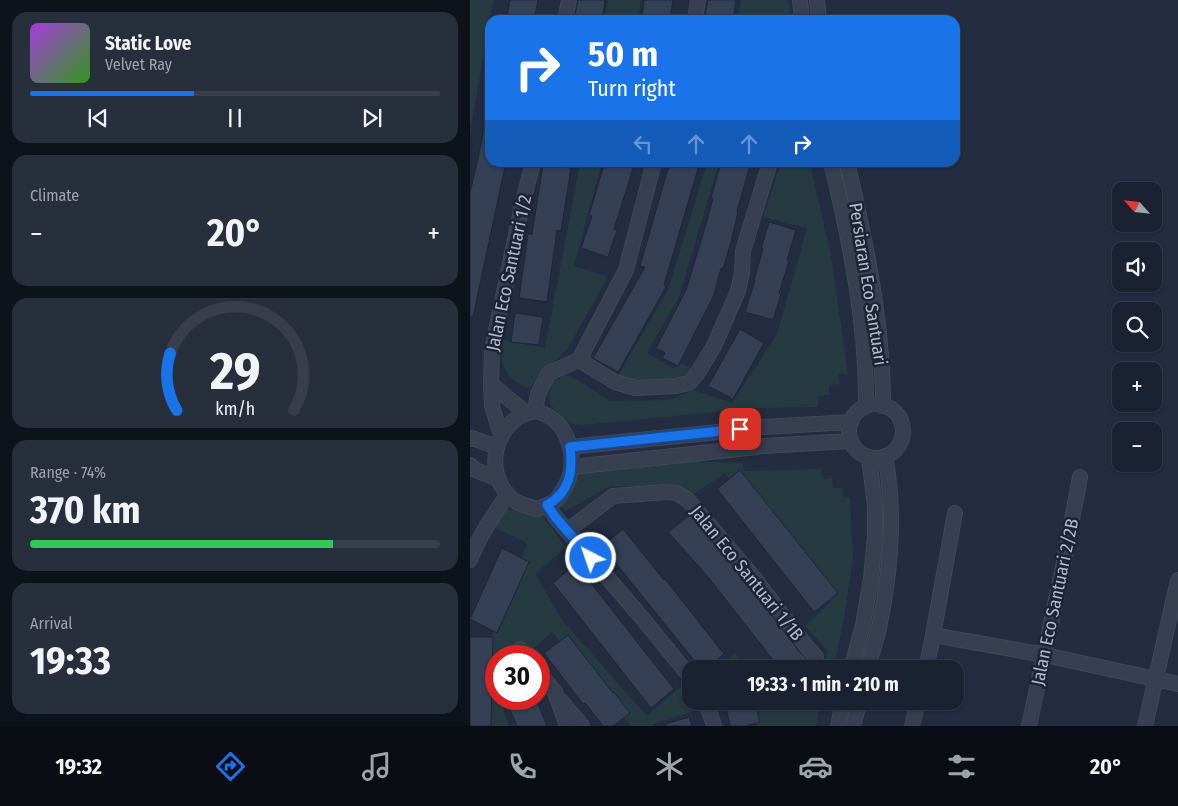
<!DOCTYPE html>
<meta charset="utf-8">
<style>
body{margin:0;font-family:"Fira Sans Condensed",sans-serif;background:#272e3c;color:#f1f3f6;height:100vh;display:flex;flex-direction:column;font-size:19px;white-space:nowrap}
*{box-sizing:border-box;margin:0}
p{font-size:16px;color:#9fa3ab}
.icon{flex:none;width:28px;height:28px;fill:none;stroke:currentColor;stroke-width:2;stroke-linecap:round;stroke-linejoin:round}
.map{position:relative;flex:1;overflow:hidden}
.side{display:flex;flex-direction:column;gap:12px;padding:12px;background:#0e121a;width:470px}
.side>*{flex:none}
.hud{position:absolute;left:15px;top:15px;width:475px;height:152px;border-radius:15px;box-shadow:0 1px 4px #0004,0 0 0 1px #383e4c;background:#1a73e8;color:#fff;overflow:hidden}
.needle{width:32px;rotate:297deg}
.fabs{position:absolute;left:642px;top:182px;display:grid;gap:10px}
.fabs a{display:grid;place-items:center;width:50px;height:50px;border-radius:10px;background:#1a2130;box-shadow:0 1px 4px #0004,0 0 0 1px #383e4c;font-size:25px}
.speed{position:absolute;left:15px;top:645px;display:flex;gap:10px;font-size:25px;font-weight:700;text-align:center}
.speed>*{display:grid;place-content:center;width:65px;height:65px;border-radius:50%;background:#1a2130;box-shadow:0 1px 4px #0004,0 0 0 1px #383e4c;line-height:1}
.speed .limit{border:8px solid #d22;background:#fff;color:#111}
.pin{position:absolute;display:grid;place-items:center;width:42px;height:42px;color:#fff;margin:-21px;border-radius:10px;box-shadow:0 2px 8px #0006}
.me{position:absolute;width:55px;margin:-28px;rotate:319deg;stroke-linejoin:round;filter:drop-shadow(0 0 4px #0008)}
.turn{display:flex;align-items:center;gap:18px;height:105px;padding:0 20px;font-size:22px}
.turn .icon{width:65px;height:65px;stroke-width:2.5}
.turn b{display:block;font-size:35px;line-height:42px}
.lanes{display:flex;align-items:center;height:48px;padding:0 20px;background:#0003;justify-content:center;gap:25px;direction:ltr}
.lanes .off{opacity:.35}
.big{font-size:38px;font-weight:700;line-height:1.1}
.side .widget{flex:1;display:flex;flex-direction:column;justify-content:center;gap:8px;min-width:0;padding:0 18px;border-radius:15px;background:#272e3c}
.side .dial{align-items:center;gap:0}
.dial svg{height:130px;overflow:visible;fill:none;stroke:#383e4c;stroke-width:7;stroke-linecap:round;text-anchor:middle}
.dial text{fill:#f1f3f6;stroke:none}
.song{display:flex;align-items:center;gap:15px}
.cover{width:60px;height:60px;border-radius:8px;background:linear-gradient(135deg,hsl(280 70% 55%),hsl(110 70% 35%))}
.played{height:5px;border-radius:2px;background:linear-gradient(90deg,#1a73e8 40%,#383e4c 40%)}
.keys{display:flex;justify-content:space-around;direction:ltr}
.heat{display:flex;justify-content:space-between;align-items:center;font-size:28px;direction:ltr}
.charge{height:8px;border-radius:4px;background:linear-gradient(90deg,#34c759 74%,#383e4c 0)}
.trip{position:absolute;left:212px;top:660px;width:282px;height:50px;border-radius:15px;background:#1a2130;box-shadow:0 1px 4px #0004,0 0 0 1px #383e4c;font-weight:700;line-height:50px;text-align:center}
.menu{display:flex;height:80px;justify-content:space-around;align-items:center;background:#0a0d13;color:#9fa3ab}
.menu .icon{width:35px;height:35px}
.menu .active{color:#1a73e8}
.menu b{font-size:22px;color:#f1f3f6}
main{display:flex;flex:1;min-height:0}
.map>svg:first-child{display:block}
.green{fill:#253b41}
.building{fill:#353f56;stroke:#1e2637}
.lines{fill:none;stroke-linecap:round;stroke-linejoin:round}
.minor-casing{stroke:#414859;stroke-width:16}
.minor{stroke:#373f50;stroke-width:14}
.route-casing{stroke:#114b97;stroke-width:12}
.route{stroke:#1a73e8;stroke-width:9}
.labels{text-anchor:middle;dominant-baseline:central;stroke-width:5;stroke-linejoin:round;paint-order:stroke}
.street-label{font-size:18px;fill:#b4bacb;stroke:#1c2435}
</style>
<main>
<section class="side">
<div class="widget">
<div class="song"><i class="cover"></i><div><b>Static Love</b><p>Velvet Ray</p></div></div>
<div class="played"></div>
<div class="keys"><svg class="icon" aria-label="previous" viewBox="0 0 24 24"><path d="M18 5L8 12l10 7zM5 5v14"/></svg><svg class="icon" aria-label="pause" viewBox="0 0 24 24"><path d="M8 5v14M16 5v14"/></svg><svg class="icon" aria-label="next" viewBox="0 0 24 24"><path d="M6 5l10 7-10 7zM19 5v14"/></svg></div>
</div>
<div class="widget"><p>Climate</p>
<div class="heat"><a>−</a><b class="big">20°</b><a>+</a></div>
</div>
<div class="widget dial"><svg viewBox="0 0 100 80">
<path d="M14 69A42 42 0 1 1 86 69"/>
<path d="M14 69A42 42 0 0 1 10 34" stroke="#1a73e8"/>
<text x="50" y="56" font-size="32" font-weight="700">29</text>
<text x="50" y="72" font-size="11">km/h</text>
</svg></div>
<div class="widget"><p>Range · 74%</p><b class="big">370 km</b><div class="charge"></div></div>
<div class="widget"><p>Arrival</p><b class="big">19:33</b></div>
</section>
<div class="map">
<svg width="708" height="726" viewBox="0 0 708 726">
<rect width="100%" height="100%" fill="#232c40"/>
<!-- green -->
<g class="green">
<polygon points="0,0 23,0 0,134"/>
<polygon points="138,0 171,0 168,20 134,20"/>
<polygon points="271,0 318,0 321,20 268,20"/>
<path d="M110,163H132L104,266L138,277L98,348L59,388C36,380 28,364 32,340L75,348Z"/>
<polygon points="237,163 249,163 209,297 177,353 204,369 212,363 223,369 213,380 156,382 147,377 198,290"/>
<polygon points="311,163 340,163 361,256 378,374 369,374 370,384 359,385 359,395 349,396 348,407 287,408 112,425 97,423 79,403 80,392 84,381 95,375 104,378 140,401 200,400 223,390 262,403 307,334 337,228 293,217"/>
<polygon points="115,458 273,463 274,471 352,469 353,479 362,478 363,488 373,488 373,498 380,497 383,559 374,618 367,653 361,669 348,669 359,652 335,626 361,601 255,473 222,495 209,487 140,486 96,511 85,499 83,489 97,466"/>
<polygon points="33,509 68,510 96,547 65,574 93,621 177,716 210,687 221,685 221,701 256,701 183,724 183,726 161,726 82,632 58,654 48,645 43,644 32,656 26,656 26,699 54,699 33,708 39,726 14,726 18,645 57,543 25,528"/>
<polygon points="265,654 279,669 246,669"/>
<polygon points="281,701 351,701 346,726 287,726"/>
</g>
<!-- building -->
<g class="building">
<polygon points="40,0 68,0 64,20 36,20"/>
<polygon points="108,0 135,0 132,20 104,20"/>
<polygon points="174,0 203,0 200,20 172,20"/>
<polygon points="238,0 266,0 263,20 234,20"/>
<polygon points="16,114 20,115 20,162 36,162 3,317 0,317 0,193 11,145"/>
<polygon points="135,162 165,162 144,229 147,230 138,257 111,248 122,216 119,215"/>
<polygon points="200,162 230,162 194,285 196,287 148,372 123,358 175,267 170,266"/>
<polygon points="251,162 281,162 267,211 268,212 261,242 253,269 251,268 244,295 208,366 192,358 195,353 186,348 216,290 234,231 243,199 241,198"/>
<polygon points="73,164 101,168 91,231 87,230 77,302 49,298 58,234 62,234"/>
<polygon points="299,222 326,230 317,260 319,261 309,293 311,294 303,320 275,312 285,280 284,280 293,249 291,249"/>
<polygon points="45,313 73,317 69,345 41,342"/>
<polygon points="270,329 294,343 263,399 238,386"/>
<polygon points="270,470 368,593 344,612 247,489"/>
<polygon points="220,515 278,584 329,651 341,664 335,669 310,669 238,577 198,532"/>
<polygon points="153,529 194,580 195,579 254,654 236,669 231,669 132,546"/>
<polygon points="32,548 59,562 27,633 0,619"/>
<polygon points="106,564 204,689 181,708 83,583"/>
<polygon points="98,635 143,693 144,692 160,713 143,726 133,726 115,703 113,704 74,653"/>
<polygon points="0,637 23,637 21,726 0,726"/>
<polygon points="53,699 66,699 77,726 47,726 38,705"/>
<polygon points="266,701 285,701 290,722 276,726 260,726 255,704"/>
<polygon points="219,717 222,726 196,726 195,724"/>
</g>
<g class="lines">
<!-- minor casing -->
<g class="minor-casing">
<g id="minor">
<polyline points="330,0 332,20"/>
<polyline points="347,0 349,20"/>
<polyline points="95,20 99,0"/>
<polyline points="225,20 228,0"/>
<path d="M361,162C380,242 397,324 396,406"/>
<path d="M377,162C396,242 413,324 413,406"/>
<polyline points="109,360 145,382 165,388 206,386 219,383 227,374 244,346 268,291 272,272 273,251 300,162"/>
<polyline points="21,384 56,413"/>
<circle cx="406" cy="431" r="27"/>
<polyline points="65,411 68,394 79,373 109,360 156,270 184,162"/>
<path d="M65,411C99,418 111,461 94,489C92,492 90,496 87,499C82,504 73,507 67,509C60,507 52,505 45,501C11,477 23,418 65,411Z"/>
<polyline points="293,427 381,422"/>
<polyline points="31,435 22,406 21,384 22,350 51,210 63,162"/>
<polyline points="0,439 2,438 27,447"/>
<polyline points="294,446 381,441"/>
<polyline points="100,447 287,428"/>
<polyline points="0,465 5,470 29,479"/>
<polyline points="102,467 287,447"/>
<polyline points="77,505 86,518 168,613 221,678"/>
<polyline points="97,531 143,496 196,492 207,493 219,501 285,579 336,646 346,657"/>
<path d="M0,560C9,536 23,515 38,494"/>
<polyline points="463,635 575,655 708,684"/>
<polyline points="50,649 55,656"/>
<polyline points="381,669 393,625 401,578 405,537 405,507 399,457"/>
<path d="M398,669C401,655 406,642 409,628C421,571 426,513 415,456"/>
<polyline points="456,669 463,635 485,513"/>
<polyline points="69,673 85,692 97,726"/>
<polyline points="91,701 112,726"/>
<polyline points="236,701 244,726"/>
<polyline points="368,726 373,701"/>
<polyline points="383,726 390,701"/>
<polyline points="442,726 448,701"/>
<polyline points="559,726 593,567 610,477"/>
<polyline points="675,726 708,580"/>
</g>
</g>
<!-- minor -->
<use href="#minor" class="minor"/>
</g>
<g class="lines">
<!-- route casing -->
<g class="route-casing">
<path id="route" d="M121,558L86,518L77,505C100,492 103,472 100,447L270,429"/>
</g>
<!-- route -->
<use href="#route" class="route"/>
</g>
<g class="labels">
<!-- street labels -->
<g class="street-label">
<text transform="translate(39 273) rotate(-78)">Jalan Eco Santuari 1/2</text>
<text transform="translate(398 284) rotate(81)">Persiaran Eco Santuari</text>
<text transform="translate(277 573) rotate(51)">Jalan Eco Santuari 1/1B</text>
<text transform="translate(585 602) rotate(-78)">Jalan Eco Santuari 2/2B</text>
</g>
</g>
</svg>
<div class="fabs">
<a><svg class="needle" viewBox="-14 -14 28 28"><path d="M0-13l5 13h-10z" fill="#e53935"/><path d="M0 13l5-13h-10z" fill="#9fa3ab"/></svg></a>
<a><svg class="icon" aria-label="sound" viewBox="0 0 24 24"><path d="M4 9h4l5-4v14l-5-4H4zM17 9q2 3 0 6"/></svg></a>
<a><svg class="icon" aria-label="search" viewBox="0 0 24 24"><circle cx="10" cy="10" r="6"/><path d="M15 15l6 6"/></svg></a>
<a>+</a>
<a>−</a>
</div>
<div class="speed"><div class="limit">30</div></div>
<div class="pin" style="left:270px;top:429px;background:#d93025"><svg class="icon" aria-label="arrive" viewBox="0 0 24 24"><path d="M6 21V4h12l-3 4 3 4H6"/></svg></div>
<svg class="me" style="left:121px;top:558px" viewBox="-20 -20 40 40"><circle r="17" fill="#1a73e8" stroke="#fff" stroke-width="3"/><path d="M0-11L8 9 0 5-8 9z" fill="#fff"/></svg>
<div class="trip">19:33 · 1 min · 210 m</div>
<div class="hud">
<div class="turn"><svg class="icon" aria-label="right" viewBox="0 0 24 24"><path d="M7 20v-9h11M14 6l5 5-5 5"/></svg><div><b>50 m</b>Turn right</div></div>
<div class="lanes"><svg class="icon off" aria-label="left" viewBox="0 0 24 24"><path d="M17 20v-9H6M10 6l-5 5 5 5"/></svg><svg class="icon off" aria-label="ahead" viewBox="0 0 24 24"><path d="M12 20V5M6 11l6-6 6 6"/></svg><svg class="icon off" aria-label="ahead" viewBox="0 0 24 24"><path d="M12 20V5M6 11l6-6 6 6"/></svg><svg class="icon" aria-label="right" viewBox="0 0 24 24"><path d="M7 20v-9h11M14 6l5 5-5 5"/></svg></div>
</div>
</div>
</main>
<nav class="menu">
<b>19:32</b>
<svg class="icon active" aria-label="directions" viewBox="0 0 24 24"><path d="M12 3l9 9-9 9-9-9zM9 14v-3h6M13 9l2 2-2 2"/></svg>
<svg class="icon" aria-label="music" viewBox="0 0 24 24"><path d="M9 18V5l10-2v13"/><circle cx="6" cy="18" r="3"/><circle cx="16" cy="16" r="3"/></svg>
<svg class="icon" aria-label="phone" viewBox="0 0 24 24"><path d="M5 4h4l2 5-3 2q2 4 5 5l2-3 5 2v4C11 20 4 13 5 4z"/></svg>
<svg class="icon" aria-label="climate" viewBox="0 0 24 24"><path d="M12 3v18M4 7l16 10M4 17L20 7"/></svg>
<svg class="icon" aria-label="car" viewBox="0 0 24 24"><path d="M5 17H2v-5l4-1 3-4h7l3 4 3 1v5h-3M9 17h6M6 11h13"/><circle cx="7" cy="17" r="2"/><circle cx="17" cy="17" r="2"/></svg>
<svg class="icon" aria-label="filters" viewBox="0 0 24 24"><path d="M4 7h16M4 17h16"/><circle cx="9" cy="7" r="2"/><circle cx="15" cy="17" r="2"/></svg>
<b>20°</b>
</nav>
